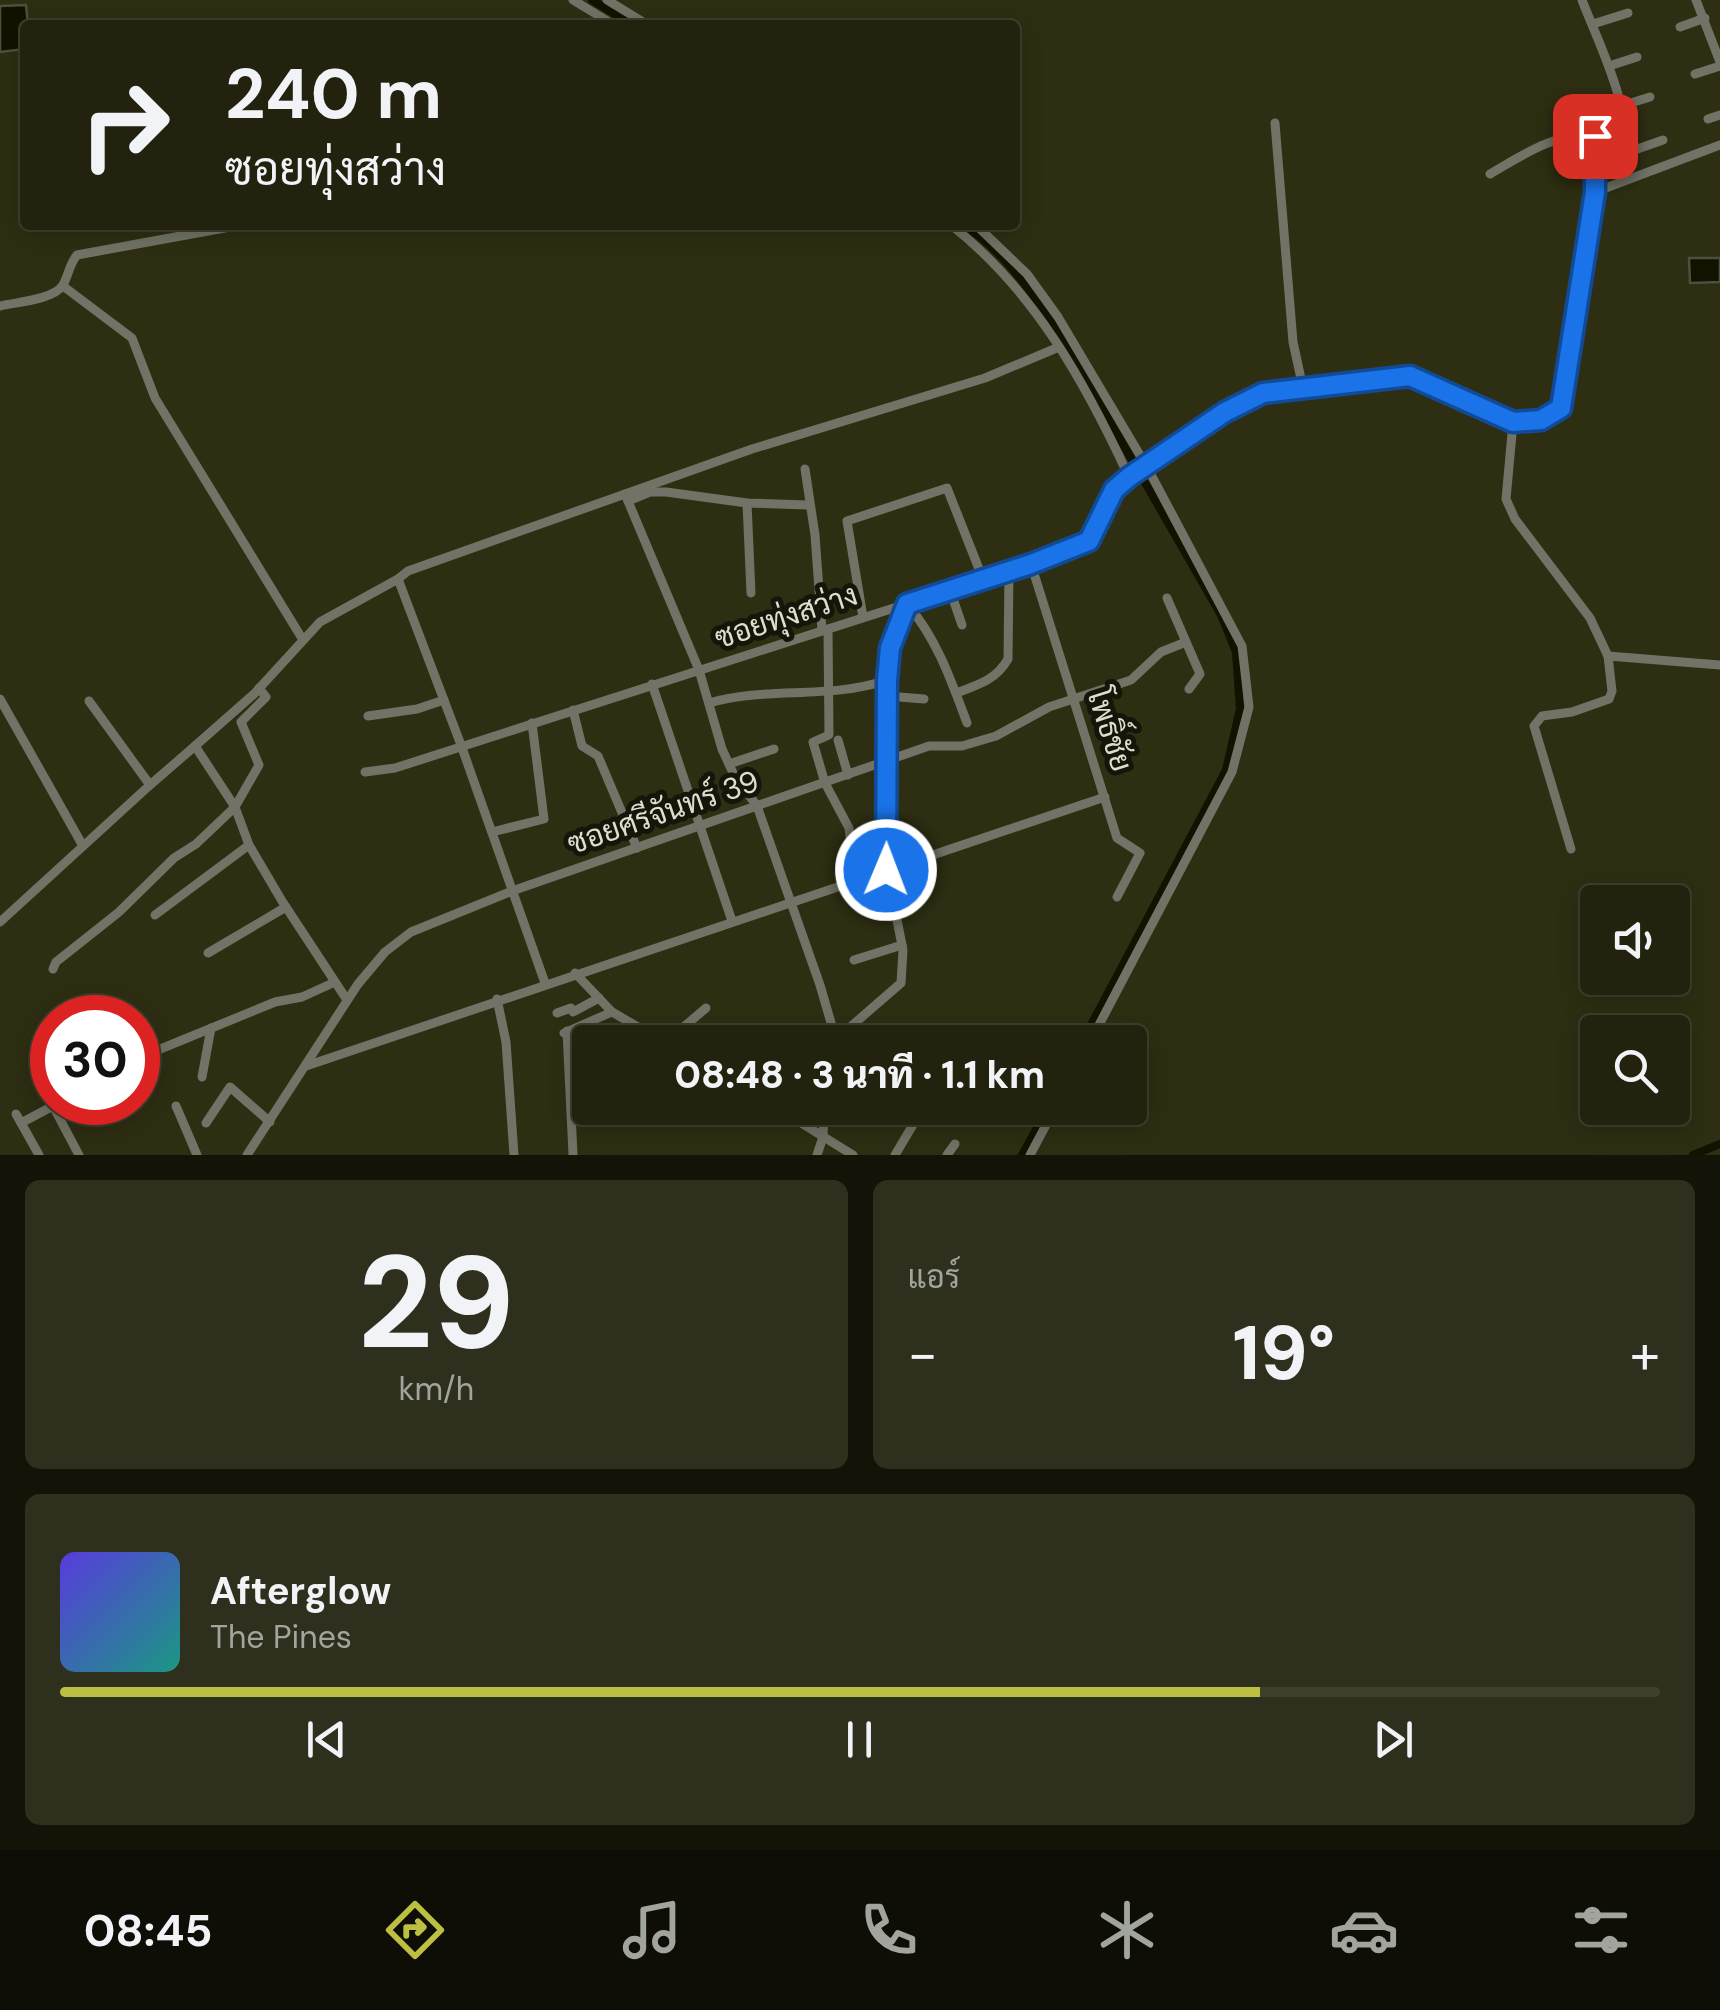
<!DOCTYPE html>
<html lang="th">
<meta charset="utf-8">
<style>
body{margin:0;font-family:"DM Sans",Sarabun,sans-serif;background:#2e2f1c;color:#f1f3f6;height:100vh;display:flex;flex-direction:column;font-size:38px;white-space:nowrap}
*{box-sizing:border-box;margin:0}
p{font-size:32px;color:#a2a49e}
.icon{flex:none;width:55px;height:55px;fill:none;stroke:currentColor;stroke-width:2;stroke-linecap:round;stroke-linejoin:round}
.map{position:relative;height:1155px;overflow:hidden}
.details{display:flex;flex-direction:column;gap:25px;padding:25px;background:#131308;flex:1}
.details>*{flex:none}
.banner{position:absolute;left:20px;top:20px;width:1000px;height:210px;border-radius:10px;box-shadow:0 5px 25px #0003,0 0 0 2px #3f3f2e;background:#22220e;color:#f1f3f6;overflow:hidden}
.controls{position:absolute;left:1580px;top:885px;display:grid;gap:20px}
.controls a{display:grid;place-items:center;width:110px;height:110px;border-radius:10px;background:#22220e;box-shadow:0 5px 25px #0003,0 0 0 2px #3f3f2e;font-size:50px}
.speed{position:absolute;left:30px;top:995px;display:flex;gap:20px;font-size:50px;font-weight:700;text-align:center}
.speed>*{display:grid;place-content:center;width:130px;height:130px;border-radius:50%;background:#22220e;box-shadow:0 5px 25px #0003,0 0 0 2px #3f3f2e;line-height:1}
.speed .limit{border:15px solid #d22;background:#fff;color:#111}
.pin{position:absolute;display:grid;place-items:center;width:85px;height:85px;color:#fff;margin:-42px;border-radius:20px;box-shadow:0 5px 15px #0006}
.me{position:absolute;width:110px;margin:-55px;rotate:1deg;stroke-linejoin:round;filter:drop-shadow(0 0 8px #0008)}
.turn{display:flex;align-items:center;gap:35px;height:210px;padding:0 40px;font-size:45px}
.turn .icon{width:130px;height:130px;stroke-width:2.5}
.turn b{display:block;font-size:70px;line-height:85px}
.big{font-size:75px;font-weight:800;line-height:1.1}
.details .card{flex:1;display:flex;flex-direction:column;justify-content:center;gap:15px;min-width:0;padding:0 35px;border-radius:15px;background:#2e2f1c}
.details .dial{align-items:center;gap:0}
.dial b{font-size:130px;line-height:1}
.song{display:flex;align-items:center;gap:30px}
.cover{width:120px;height:120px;border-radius:15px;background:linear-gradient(135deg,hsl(250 70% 55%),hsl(170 70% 35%))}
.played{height:10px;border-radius:5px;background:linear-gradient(90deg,#bdbf42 75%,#3f3f2e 75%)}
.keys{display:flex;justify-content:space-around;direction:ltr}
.heat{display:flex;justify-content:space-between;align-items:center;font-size:55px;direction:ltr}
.details .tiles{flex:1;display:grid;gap:25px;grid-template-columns:1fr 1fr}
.card:last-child{grid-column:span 2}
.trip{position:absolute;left:572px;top:1025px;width:575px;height:100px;border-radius:10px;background:#22220e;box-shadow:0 5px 25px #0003,0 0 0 2px #3f3f2e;font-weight:800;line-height:100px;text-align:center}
.menu{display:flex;height:160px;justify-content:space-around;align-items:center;background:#0e0e06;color:#a2a49e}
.menu .icon{width:70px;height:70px}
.menu .active{color:#bdbf42}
.menu b{font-size:45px;color:#f1f3f6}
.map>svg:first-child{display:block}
.water{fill:#121201;stroke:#4f4f3e;stroke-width:2.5}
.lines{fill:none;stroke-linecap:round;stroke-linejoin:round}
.canal{stroke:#121201;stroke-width:8}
.street{stroke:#727366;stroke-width:9}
.route-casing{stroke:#114b97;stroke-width:25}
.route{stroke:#1a73e8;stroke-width:18}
.labels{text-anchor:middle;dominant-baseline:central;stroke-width:10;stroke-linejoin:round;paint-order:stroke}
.street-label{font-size:30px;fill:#dddece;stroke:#151509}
</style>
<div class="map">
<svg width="1720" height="1155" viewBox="0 0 1720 1155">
<rect width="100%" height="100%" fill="#2d2e12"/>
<!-- water -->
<g class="water">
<polygon points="26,5 28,25 25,25 25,49 0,52 0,6"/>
<polygon points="1689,258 1720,258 1720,282 1690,283"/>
</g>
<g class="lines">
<!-- canal -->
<g class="canal">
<polyline points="592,0 633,25"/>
<path d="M963,225C1001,248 1028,288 1054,324L1221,615L1236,652L1240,709L1226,770L1082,1042"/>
<polyline points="1022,1155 1048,1108"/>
<polyline points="1693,1155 1720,1144"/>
</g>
<!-- street -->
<g class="street">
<polyline points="573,0 614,25"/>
<polyline points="607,0 648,25"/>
<path d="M1582,0C1603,54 1632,107 1625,167"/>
<polyline points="1696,0 1720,62"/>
<polyline points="1593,24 1628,13"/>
<polyline points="1680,27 1705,18"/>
<polyline points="1609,66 1637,57"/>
<polyline points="1695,74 1720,66"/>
<polyline points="1621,106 1650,97"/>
<polyline points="1708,119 1720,115"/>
<polyline points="1275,123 1293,342 1303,388"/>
<polyline points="1626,153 1663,140"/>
<path d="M1490,174C1523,155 1555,132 1595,136V192"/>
<path d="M951,225C1034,290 1085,382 1129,477"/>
<polyline points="976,225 1027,274 1058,317 1147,467 1242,646 1249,707 1232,772 1090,1042"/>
<polyline points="63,286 132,338 155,398 303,640"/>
<path d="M0,306C17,302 53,300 63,285C69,274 69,265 77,255L241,225"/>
<polyline points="1513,423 1506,499 1515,519 1590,618 1608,656 1720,665"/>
<polyline points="805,469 815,535 822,631"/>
<polyline points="625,494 699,670 722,749 734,775 757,806 820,985 836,1040"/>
<polyline points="628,501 650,492 666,492 747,503 808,505"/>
<polyline points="747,503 751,593"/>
<polyline points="1031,564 1117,838 1140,853 1117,897"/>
<polyline points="950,590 962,625"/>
<polyline points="1167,598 1200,674 1189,689"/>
<polyline points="863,617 847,521 947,488 983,579"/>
<polyline points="828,629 829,735 813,742 825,783 849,828 851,844"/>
<polyline points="652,684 732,921"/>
<path d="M956,693C978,685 996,680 1008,659L1009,571"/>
<polyline points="887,696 924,699"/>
<polyline points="0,699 83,846"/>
<polyline points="89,701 150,785 195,746"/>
<path d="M709,703C767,686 829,700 887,680"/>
<polyline points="573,710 582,746 598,756 637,848"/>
<polyline points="368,716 417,709 444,700"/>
<polyline points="838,740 848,775"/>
<polyline points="729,764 774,749"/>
<polyline points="365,772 395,768 1031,564 1089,541 1114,490 1129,477 1225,412 1263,393 1409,375 1513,423 1541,420 1561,408 1595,192 1720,145"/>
<polyline points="492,832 544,819 532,723"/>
<polyline points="1571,849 1534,726 1542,716 1572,712 1609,699 1612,691 1608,656"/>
<polyline points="155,915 249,845"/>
<polyline points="0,922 150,785"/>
<polyline points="208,953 286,907"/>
<polyline points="854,960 902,945"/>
<polyline points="53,969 56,962 119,912 174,858 196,844 235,807 259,765 241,722 266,697 259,688"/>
<polyline points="575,973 612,1012 664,1042"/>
<polyline points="545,983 461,745 398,579 408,571 752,449 985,378 1059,347"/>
<polyline points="497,999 506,1042 514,1155"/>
<polyline points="347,1000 282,901 249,845 235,807 195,746 254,694 320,622 398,579"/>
<polyline points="557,1013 571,1008 573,1012 599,998"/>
<polyline points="567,1031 573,1154"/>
<polyline points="564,1033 612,1012"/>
<polyline points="666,1042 706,1008"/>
<path d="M833,1042L901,983L903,950L887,870V696L890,647L907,604C937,639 951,680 967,723"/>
<polyline points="158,1050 275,1002 302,997 335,982"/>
<polyline points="306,1066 1105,797"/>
<polyline points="202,1077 211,1028"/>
<polyline points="176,1106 197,1155"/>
<polyline points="777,1108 853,1155"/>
<polyline points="16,1114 39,1155"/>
<polyline points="21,1123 53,1106 79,1155"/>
<polyline points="206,1123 230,1087 270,1122"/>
<polyline points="247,1155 358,984 385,952 411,932 512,891 929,746 962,746 996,736 1049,707 1131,680 1161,652 1186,642"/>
<polyline points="817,1155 823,1137 824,1108"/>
<polyline points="895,1155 923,1108"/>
<polyline points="947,1155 955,1144"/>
<polyline points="1030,1155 1055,1108"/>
</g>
</g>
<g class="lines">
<!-- route casing -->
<g class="route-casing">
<polyline id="route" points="886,870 887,680 890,648 907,604 1031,564 1089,541 1114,490 1129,477 1225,412 1263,393 1410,376 1513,422 1541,420 1561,408 1595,192 1595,136"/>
</g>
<!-- route -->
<use href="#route" class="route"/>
</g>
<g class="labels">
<!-- street labels -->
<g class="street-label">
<text transform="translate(786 616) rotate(-18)">ซอยทุ่งสว่าง</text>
<text transform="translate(1110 730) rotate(72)">โพธิ์ชัย</text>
<text transform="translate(663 812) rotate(-19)">ซอยศรีจันทร์ 39</text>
</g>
</g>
</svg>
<div class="controls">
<a><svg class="icon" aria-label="sound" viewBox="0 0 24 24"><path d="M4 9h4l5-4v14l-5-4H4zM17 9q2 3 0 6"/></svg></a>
<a><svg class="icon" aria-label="search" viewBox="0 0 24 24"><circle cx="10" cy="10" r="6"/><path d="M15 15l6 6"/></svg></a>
</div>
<div class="speed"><div class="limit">30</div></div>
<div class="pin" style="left:1595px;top:136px;background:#d93025"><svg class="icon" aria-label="arrive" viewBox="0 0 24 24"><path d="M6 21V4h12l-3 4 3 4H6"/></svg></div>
<svg class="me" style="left:886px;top:870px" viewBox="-20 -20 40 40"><circle r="17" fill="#1a73e8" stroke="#fff" stroke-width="3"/><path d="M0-11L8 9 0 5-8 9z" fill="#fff"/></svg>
<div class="trip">08:48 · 3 นาที · 1.1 km</div>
<div class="banner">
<div class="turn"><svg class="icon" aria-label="right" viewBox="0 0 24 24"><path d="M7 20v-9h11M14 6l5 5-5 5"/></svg><div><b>240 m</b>ซอยทุ่งสว่าง</div></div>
</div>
</div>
<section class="details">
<div class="tiles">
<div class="card dial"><b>29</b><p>km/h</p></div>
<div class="card"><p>แอร์</p>
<div class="heat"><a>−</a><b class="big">19°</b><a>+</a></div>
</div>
<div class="card">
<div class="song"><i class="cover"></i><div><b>Afterglow</b><p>The Pines</p></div></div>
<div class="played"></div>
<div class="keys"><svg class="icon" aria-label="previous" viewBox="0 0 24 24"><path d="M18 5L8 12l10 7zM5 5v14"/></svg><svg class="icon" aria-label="pause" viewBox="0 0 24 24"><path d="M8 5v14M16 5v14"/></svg><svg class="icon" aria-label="next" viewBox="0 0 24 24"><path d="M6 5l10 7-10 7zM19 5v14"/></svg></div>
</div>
</div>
</section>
<nav class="menu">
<b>08:45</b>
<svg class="icon active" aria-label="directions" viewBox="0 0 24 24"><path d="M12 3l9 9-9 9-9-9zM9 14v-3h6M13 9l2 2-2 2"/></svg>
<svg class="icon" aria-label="music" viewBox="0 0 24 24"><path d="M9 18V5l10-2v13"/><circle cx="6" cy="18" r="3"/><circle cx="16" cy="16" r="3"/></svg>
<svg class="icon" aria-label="phone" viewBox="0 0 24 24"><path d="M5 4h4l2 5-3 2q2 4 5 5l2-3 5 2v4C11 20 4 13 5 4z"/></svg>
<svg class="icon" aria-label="climate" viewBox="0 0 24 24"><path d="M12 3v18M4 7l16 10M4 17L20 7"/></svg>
<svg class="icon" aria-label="car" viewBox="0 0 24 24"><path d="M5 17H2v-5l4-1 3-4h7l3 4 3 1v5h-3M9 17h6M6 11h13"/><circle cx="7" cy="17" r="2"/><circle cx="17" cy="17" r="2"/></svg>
<svg class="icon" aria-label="filters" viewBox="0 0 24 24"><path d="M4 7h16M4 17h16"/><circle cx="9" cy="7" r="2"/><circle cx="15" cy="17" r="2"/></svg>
</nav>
